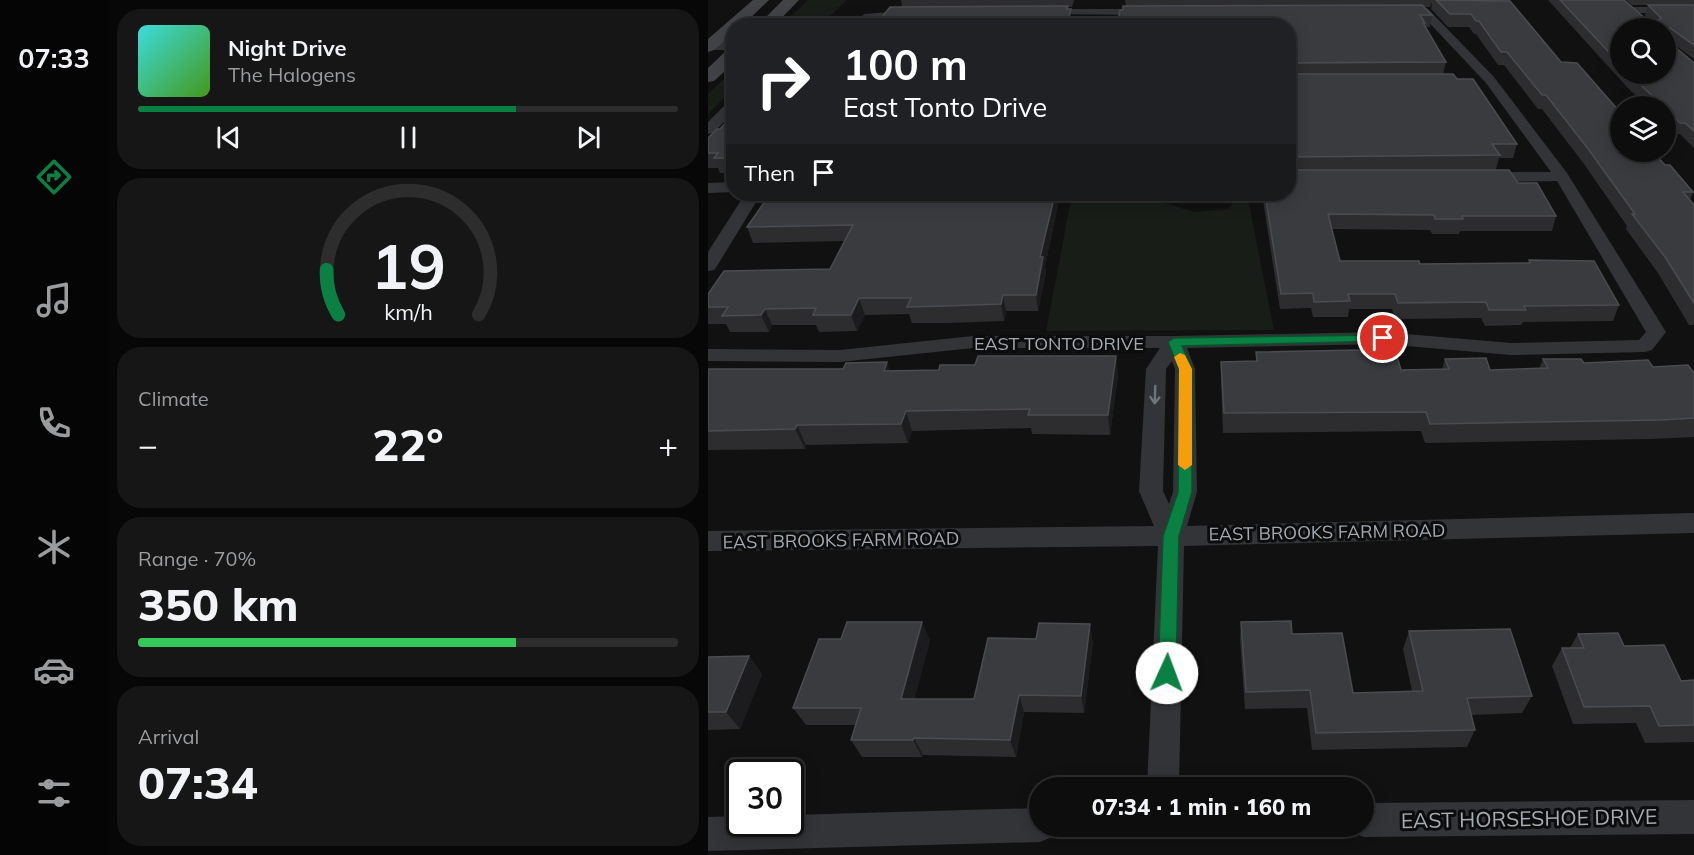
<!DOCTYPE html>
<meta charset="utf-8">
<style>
body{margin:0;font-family:Mulish,sans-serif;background:#161617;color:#f1f3f6;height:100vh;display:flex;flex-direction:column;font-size:22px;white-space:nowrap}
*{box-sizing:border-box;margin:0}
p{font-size:20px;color:#9a9c9e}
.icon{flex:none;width:33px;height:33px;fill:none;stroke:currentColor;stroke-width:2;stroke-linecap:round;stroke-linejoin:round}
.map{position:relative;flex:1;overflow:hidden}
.panel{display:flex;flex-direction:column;gap:9px;padding:9px;background:#070708;width:600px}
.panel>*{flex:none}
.guide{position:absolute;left:18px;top:18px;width:570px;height:183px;border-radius:24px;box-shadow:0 3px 15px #0003,0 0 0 2px #2d2d2e;background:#202124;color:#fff;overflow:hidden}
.fabs{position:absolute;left:902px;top:18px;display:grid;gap:12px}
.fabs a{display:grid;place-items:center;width:66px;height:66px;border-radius:50%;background:#0d0d0e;box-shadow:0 3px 15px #0003,0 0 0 2px #2d2d2e;font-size:30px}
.speed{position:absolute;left:18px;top:759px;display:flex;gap:12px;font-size:30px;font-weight:700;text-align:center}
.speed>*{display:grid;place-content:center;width:78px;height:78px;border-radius:50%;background:#0d0d0e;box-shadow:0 3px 15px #0003,0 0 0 2px #2d2d2e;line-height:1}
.speed .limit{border:3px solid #111;border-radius:9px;background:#fff;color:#111}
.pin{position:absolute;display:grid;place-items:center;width:51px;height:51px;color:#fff;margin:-26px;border:3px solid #fff;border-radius:50%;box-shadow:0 2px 6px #0007}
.me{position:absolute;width:66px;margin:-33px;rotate:2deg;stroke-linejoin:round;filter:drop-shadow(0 0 4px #0008)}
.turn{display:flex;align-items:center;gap:21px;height:126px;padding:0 18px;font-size:27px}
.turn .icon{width:78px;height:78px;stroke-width:2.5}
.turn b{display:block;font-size:42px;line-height:51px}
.then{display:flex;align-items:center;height:57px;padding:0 18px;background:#0003;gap:12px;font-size:22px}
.big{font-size:45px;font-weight:800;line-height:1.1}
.panel .tile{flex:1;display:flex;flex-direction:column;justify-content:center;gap:9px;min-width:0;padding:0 21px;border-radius:24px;background:#161617}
.panel .dial{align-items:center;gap:0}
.dial svg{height:156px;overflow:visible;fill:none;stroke:#2d2d2e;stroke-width:7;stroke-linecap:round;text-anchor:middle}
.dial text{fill:#f1f3f6;stroke:none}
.song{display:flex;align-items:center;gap:18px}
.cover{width:72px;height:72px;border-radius:9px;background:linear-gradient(135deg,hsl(180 70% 55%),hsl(100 70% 35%))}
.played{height:6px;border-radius:3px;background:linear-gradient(90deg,#0b8043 70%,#2d2d2e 70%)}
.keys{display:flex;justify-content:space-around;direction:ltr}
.heat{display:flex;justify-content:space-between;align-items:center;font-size:33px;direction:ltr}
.charge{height:9px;border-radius:4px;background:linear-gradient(90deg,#34c759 70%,#2d2d2e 0)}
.trip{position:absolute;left:321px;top:777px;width:345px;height:60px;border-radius:30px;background:#0d0d0e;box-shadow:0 3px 15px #0003,0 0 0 2px #2d2d2e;font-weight:800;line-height:60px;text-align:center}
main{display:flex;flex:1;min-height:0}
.tab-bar{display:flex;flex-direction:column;width:108px;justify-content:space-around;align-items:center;background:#050506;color:#9a9c9e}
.tab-bar .icon{width:42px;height:42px}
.tab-bar .active{color:#0b8043}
.tab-bar b{font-size:27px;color:#f1f3f6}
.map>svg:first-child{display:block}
.green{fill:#181d18}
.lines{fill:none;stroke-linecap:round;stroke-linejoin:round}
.minor{fill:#323437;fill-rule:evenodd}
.secondary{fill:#414347;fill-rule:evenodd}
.wall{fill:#2d2d30;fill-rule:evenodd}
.shaded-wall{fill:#1c1c1e}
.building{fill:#3a3b3e;stroke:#4a4c50;stroke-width:1.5}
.oneway{stroke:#70757b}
.route{fill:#0b8043;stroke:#07532c;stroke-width:1.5}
.slow{fill:#f59e0b}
.labels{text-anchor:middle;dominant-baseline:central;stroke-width:6;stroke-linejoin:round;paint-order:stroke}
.street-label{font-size:18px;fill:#a3aab2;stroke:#0c0c0d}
.near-street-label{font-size:21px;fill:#a3aab2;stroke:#0c0c0d}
</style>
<main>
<nav class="tab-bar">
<b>07:33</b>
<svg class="icon active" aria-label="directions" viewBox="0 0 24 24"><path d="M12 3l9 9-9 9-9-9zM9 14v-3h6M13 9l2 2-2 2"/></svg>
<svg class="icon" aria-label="music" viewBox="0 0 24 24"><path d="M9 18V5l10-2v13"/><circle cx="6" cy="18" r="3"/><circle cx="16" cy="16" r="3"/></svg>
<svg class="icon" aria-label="phone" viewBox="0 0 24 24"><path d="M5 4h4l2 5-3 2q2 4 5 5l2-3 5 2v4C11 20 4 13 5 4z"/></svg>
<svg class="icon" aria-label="climate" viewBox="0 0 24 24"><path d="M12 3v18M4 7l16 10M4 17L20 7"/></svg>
<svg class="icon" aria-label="car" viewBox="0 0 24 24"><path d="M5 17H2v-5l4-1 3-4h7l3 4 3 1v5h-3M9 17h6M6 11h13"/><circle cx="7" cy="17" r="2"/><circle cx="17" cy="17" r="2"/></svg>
<svg class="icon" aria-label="filters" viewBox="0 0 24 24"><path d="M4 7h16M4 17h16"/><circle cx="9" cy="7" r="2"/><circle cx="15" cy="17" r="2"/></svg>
</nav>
<section class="panel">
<div class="tile">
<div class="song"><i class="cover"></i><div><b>Night Drive</b><p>The Halogens</p></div></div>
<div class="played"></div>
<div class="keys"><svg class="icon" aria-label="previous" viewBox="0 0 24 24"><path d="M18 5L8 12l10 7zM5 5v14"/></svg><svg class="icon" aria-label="pause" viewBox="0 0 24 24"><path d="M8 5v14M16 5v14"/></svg><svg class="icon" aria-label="next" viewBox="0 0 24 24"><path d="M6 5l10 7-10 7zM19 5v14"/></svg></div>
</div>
<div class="tile dial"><svg viewBox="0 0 100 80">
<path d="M14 69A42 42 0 1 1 86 69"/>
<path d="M14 69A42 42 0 0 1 8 46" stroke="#0b8043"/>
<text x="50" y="56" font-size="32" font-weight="700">19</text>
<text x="50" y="72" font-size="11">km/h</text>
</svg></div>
<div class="tile"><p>Climate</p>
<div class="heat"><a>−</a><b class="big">22°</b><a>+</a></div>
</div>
<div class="tile"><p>Range · 70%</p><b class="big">350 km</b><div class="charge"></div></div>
<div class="tile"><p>Arrival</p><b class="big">07:34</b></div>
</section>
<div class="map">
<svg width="986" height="855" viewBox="0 0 986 855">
<rect width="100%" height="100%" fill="#111112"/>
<!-- green -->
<g class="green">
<polygon points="100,0 139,0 121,17 118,25 73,25"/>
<polygon points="25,70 25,87 16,92 17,97 0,114 0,94"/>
<polygon points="364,194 450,194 450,201 486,212 520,209 530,197 539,194 566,330 338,331"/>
</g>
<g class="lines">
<!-- minor -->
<g class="minor">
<polygon points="986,7 986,13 921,13 916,10 921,7"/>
<path d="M716,8L720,9L786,77L859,173L958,332L944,350L937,352L803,355L675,344L479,348L487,369L489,492L479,526L986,513V533L476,546L471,788H439L450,546L0,551V531L446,526L431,491L438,369L452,348H265L132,362L0,361V349L132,350L265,336H466L675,332L803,343L931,340L938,332L849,181L774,182L766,177L774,172H843L778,83L713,14H696L691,11L696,8ZM464,361L467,369L465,492L461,504L455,491L458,369Z"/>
<polygon points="333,9 441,9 446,12 441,15 329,14 329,10"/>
<polygon points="207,10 212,13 211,15 157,20 152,17 157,14"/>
<rect x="0" y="42" width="26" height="8"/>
<polygon points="26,100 26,112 5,133 0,134 0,122 21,101"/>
<polygon points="26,182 26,192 0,193 0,183"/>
<polygon points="37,194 53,194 9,266 6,270 0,271 0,252"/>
<polygon points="986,800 986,834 656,837 644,832 642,826 656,826 656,803"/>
<polygon points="332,808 332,826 348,826 344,837 332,842 0,851 0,817 32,816 32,824 82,824 82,815"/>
</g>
<!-- secondary -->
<g class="secondary">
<polygon points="45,0 61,0 34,26 26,26 26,33 6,50 0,52 0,39"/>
<polygon points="75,0 91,0 66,26 49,26"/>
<polygon points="26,48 26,63 6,81 0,82 0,68 20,49"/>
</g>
</g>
<!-- wall -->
<g class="wall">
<polygon points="193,0 366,0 364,7 360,7 364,21 194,7"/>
<polygon points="417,0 800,0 853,62 985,192 982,200 986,205 986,325 981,325 950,273 918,229 919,226 876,164 834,109 830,109 796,65 790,65 768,34 766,34 761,27 740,27 723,9 724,2 722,7 716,7 724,15 722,27 717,27 738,62 735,74 749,79 809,144 805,158 791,158 788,169 810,183 848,216 844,231 752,231 751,234 724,234 722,230 623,229 632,261 712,264 821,263 821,260 911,305 905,321 815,322 813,325 777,326 773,318 687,319 684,309 641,309 640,317 605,317 603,308 572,309 554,194 580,194 580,26 415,10 418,6"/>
<path d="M840,0H916L939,20H941L937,15L940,5H986V59L959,39V40L986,63V148L972,134H967L957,124V106H939L919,87ZM912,28L957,74H912Z"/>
<polygon points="918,0 986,0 986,5 924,5"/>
<polygon points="26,114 26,173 12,173 10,168 0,168 0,138 12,129"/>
<polygon points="62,194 186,194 185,195 351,200 337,266 338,273 330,311 298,311 296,321 240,323 204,323 201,314 157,315 149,331 111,332 108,325 64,325 61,332 22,332 18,324 0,324 0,294 122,269 137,241 45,243 39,227"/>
<polygon points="548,352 653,353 693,370 734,369 737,359 782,370 831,369 835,359 876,363 945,367 986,373 986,437 942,439 717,443 713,431 515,433 513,381 513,362 548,361"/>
<polygon points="408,356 410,375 402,435 324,434 323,428 204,431 200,443 98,445 97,449 0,450 0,369 182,371 231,370 267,365"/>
<polygon points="533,622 584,634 645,693 704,691 695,649 701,631 824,696 814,713 763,715 767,730 759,747 604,750 599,708 537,709 532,640"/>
<polygon points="870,634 916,646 973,681 986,680 986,742 937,743 928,723 865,724 844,666 854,648 862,648"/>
<polygon points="222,640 206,699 266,699 385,643 376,713 316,712 308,757 215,755 214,757 154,757 143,740 148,725 98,725 85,708"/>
<polygon points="41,656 54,674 32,729 0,730 0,657"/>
</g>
<!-- shaded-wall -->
<g class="shaded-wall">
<polygon points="360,6 361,16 363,9 364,21 363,26 359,26"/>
<polygon points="347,194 350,194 351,200 337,266 338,273 330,311 328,295 332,257"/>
<polygon points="295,295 298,311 296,321 293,304"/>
<polygon points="151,298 157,315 149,331 143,315"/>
<polygon points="57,309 64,325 61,332 53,315"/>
<polygon points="408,356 410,375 402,435 400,415"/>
<polygon points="179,362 186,382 176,371"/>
<polygon points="198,411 204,431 200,443 193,424"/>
<polygon points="89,425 98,445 97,449 87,429"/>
<polygon points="214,622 222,640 202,717 193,699"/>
<polygon points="382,624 385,643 376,713 373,696"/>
<polygon points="41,656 54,674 32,729 18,712"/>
<polygon points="311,695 316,712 308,757 302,740"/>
<polygon points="206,738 215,755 214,757 205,740"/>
</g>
<!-- building -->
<g class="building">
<polygon points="728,0 802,1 853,62 869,63 912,112 912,152 945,152 957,165 962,165 985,192 975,192 986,205 986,303 957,257 924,214 927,214 881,150 838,95 834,95 799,52 793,52 771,21 768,21 763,14 742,14"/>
<polygon points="852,0 916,0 939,20 951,20 953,18 940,5 986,5 986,45 962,28 959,28 959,40 986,63 986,131 977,123 972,123 957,108 957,106 955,106 921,74 957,74 957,28 912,28 912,64"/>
<polygon points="714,5 724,15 712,15 717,23 715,23 738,62 580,63 580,26 409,26 412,10 415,10 415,6"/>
<polygon points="360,6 359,9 363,9 359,26 167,26 182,7"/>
<polygon points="580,74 745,74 749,79 765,79 809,144 784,144 792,155 580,157"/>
<polygon points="26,114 26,158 6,158 10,153 0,153 0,138 9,129 12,129"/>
<polygon points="580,170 801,170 810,183 829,183 848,216 754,216 755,219 727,219 726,215 620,214 632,261 711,261 712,264 822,263 821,260 886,261 911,305 816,306 818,310 781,310 778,302 690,303 687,294 640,294 642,301 606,302 605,293 573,294 557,194 580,194"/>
<polygon points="62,194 174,194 174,195 242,194 347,194 332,257 335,257 328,295 295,295 293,304 236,306 199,307 203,298 151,298 143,315 105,315 108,308 57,309 53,315 14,316 20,307 0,307 0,294 16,271 122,269 145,225 39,227"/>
<polygon points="652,350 653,353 688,353 693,370 741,369 737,359 778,358 782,370 840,368 835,359 873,359 876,363 940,360 945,367 980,365 986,373 986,418 953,420 722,424 718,412 516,413 513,362 549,361 548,352"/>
<polygon points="270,356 408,356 400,415 320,415 322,409 198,411 193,424 89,425 87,429 0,431 0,369 135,369 138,363 179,362 176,371 231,370 232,365 267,365"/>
<polygon points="583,621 584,634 634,633 645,693 715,691 701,631 802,629 824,696 759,698 767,730 608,733 602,690 538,692 533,622"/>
<polygon points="139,622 214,622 193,699 266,699 280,638 328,639 331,623 382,624 373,696 311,695 302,740 206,738 205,740 143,740 153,708 85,708 111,639 133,639"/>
<polygon points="910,633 916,646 956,645 973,681 986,680 986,725 951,726 942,706 876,707 854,648 876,648 870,634"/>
<polygon points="41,656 18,712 0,712 0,657"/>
</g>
<!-- one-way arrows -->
<defs><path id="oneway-shaft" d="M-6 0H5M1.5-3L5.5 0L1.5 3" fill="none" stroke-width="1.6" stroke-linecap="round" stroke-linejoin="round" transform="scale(1.5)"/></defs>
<use class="oneway" href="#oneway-shaft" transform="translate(447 395) rotate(92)"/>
<!-- route -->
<polygon class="route" points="675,335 679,336 679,341 474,346 484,369 484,492 471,536 468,673 465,679 459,681 452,679 450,673 455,536 470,492 471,369 460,342 466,338"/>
<!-- slow -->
<polygon class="slow" points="472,353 477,355 484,369 484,465 477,470 470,465 471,369 466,357"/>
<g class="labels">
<!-- street labels -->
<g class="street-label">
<text x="351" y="343">EAST TONTO DRIVE</text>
<text transform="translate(619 532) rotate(-1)">EAST BROOKS FARM ROAD</text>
<text transform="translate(133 540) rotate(-1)">EAST BROOKS FARM ROAD</text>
</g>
<!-- near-street labels -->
<g class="near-street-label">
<text transform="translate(821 818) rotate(-1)">EAST HORSESHOE DRIVE</text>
</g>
</g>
</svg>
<div class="fabs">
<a><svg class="icon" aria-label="search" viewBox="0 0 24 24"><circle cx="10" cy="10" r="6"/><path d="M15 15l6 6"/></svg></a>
<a><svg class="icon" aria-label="layers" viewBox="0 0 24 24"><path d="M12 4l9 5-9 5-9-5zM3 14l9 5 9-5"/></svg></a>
</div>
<div class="speed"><div class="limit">30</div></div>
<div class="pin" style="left:675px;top:338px;background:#d93025"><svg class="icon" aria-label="arrive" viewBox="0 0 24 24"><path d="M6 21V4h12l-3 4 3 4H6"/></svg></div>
<svg class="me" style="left:459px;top:673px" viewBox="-20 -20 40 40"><circle r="19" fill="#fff"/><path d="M0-13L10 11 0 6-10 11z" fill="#0b8043"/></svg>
<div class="trip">07:34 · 1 min · 160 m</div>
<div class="guide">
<div class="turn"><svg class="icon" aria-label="right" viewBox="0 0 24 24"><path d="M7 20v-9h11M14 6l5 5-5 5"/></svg><div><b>100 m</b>East Tonto Drive</div></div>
<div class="then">Then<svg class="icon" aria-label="arrive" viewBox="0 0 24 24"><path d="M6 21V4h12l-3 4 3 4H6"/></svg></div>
</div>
</div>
</main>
